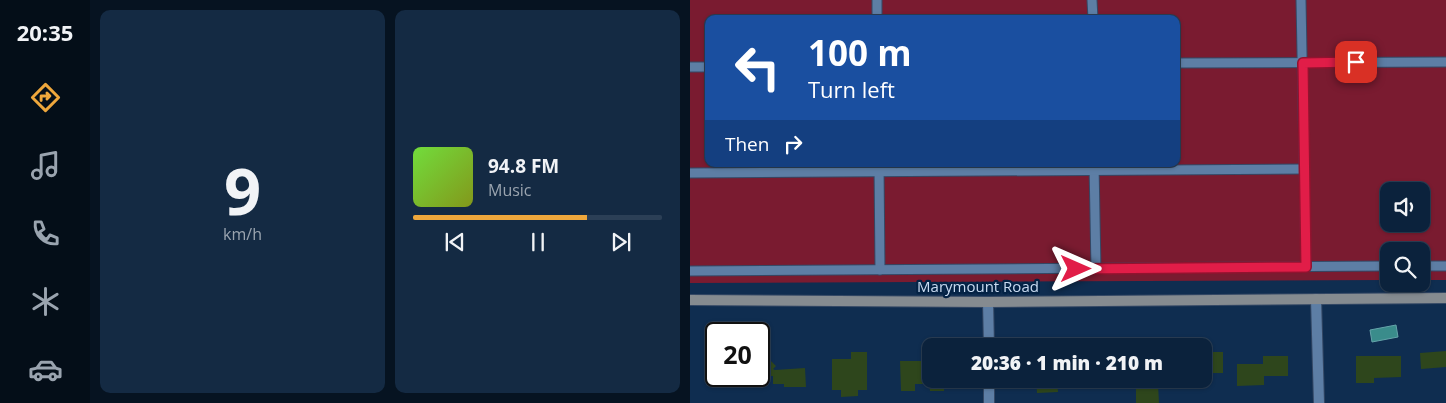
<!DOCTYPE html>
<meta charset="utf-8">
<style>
body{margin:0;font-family:"Open Sans",sans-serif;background:#142a43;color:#f1f3f6;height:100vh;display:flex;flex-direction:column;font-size:19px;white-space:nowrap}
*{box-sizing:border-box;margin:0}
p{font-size:16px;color:#9aa4af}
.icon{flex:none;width:28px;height:28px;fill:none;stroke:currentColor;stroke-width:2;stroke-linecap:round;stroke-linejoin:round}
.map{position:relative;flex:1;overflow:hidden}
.details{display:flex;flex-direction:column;gap:10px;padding:10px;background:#061321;width:600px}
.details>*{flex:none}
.guide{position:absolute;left:15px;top:15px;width:475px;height:152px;border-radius:10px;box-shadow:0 1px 4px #0004,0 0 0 1px #2b3f56;background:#1a4fa0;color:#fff;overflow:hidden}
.controls{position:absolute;left:690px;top:182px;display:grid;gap:10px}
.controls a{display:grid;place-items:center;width:50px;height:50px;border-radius:10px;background:#0b223c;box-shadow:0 1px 4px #0004,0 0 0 1px #2b3f56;font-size:25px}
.speed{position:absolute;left:15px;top:322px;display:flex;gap:10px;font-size:25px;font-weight:700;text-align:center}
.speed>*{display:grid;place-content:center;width:65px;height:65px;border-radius:50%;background:#0b223c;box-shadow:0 1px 4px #0004,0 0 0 1px #2b3f56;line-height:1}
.speed .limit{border:2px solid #111;border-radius:8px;background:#fff;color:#111}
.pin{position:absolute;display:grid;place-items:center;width:42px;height:42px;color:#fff;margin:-21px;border-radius:10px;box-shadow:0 2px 8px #0006}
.me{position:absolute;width:55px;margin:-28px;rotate:90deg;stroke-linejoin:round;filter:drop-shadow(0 0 4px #0008)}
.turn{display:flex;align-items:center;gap:18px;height:105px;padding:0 20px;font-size:22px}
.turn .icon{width:65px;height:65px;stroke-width:2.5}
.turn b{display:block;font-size:35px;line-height:42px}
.then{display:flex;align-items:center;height:48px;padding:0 20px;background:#0003;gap:10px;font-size:19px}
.details .widget{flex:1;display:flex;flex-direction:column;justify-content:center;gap:8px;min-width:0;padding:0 18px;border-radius:10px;background:#142a43}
.details .dial{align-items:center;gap:0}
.dial b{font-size:65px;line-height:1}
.song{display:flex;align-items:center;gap:15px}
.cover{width:60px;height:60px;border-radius:8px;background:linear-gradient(135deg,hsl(100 70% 55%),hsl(70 70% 35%))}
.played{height:5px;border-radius:2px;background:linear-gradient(90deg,#eea73c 70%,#2b3f56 70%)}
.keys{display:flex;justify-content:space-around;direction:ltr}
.details .tiles{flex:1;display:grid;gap:10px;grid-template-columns:repeat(2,1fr)}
.trip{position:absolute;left:232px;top:338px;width:290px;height:50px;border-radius:10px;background:#0b223c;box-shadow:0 1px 4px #0004,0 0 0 1px #2b3f56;font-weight:800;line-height:50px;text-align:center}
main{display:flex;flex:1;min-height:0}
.menu{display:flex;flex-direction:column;width:90px;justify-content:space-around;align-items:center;background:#040e18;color:#9aa4af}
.menu .icon{width:35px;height:35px}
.menu .on{color:#eea73c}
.menu b{font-size:22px;color:#f1f3f6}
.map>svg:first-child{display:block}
.green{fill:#7a1b30;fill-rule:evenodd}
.water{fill:#3a8c8b;stroke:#65a4aa}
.building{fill:#2e461c}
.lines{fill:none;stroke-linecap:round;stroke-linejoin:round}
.lane-casing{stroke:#344865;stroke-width:11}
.street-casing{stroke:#344865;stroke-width:12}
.secondary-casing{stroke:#344865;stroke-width:12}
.lane{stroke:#5d7ea5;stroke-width:9}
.street{stroke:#5d7ea5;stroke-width:10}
.secondary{stroke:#858b90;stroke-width:10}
.route-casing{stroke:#92132f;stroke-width:12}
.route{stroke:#e11d48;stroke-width:9}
.labels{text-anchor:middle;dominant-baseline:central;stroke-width:4.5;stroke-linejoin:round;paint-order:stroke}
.street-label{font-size:15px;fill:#c9dbf1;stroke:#042345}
</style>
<main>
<nav class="menu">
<b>20:35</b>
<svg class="icon on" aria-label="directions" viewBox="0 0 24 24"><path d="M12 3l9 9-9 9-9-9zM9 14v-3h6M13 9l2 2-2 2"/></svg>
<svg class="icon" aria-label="music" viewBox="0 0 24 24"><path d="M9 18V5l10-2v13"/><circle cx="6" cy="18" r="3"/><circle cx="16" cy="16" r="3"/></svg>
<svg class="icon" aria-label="phone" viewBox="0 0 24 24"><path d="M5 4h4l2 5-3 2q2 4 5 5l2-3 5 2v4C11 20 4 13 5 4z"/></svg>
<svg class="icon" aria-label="climate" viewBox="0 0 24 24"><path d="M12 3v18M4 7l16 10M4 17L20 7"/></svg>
<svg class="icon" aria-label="car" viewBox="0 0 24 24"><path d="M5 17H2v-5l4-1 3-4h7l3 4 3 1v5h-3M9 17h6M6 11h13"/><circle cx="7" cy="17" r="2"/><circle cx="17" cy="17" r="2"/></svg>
</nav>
<section class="details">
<div class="tiles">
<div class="widget dial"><b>9</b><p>km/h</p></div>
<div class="widget">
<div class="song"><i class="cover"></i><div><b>94.8 FM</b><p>Music</p></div></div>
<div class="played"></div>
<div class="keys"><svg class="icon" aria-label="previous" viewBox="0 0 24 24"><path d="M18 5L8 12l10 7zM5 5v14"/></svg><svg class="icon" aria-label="pause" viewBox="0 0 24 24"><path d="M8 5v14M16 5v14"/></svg><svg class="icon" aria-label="next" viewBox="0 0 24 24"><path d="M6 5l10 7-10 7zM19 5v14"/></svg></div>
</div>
</div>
</section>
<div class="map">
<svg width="756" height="403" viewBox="0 0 756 403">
<rect width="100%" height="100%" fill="#0f2d50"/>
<!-- green -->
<path class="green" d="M0,0H756V280H731V251H699V280L0,283ZM19,19H486V164H19ZM699,191H731V224H699Z"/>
<!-- water -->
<polygon class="water" points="706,325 708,337 682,342 680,330"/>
<!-- building -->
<g class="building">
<polygon points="369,341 369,346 346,346 345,342"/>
<polygon points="756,351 756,367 731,369 730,353"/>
<polygon points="72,352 86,366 83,369 85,370 115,368 116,387 94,387 94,384 83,384 83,376 71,376 69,374 69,356"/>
<polygon points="161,352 177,352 177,390 168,390 168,396 151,397 151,390 142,390 142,359 161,359"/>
<rect x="514" y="352" width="19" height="21"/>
<polygon points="573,356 598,356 598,376 574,376 574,385 547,386 547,364 573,364"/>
<polygon points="666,356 711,356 711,377 684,378 684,383 666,383"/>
<polygon points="210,361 241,361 241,379 254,379 254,391 240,391 239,384 225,384 225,391 211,391"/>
<polygon points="346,379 367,379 368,392 347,393"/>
<polygon points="468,384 469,403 446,403 446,385"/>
</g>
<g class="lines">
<!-- lane casing -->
<g class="lane-casing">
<g id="lane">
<polyline points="187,0 187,19"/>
<polyline points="402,0 403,19"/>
<polyline points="611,0 616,267"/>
<polyline points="486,63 756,62"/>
<polyline points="0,67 19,67"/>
<polyline points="189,164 190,270"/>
<polyline points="404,164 406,269"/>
<polyline points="0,173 614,169"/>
<polyline points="731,266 756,266"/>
<polyline points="0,271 699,266"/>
</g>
</g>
<!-- street casing -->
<g class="street-casing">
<g id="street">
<polyline points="626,299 629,403"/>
<polyline points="298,302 299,346"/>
<polyline points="299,379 299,403"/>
</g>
</g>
<!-- secondary casing -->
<g class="secondary-casing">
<polyline id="secondary" points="0,300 298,302 756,298"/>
</g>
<!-- lane -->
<use href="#lane" class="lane"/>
<!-- street -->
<use href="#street" class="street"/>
<!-- secondary -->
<use href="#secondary" class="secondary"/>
</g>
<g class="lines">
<!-- route casing -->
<g class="route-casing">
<polyline id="route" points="386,269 616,267 613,63 666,62"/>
</g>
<!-- route -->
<use href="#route" class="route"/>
</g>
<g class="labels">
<!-- street labels -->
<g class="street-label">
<text x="288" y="286">Marymount Road</text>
</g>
</g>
</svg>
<div class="controls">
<a><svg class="icon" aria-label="sound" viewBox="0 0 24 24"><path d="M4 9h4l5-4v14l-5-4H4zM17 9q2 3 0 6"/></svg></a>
<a><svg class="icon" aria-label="search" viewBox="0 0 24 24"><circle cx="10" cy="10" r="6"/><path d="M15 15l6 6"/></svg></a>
</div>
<div class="speed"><div class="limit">20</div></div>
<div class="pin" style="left:666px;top:62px;background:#d93025"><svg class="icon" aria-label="arrive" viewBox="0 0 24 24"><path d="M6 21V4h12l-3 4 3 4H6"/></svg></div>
<svg class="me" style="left:386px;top:269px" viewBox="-20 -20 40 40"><path d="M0-17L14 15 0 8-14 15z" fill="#e11d48" stroke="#fff" stroke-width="4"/></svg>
<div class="trip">20:36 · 1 min · 210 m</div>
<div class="guide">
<div class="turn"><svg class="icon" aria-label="left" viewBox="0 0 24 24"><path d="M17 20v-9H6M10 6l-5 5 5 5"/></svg><div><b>100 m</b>Turn left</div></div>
<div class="then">Then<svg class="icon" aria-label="right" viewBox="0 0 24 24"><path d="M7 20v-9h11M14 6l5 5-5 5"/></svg></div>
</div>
</div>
</main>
